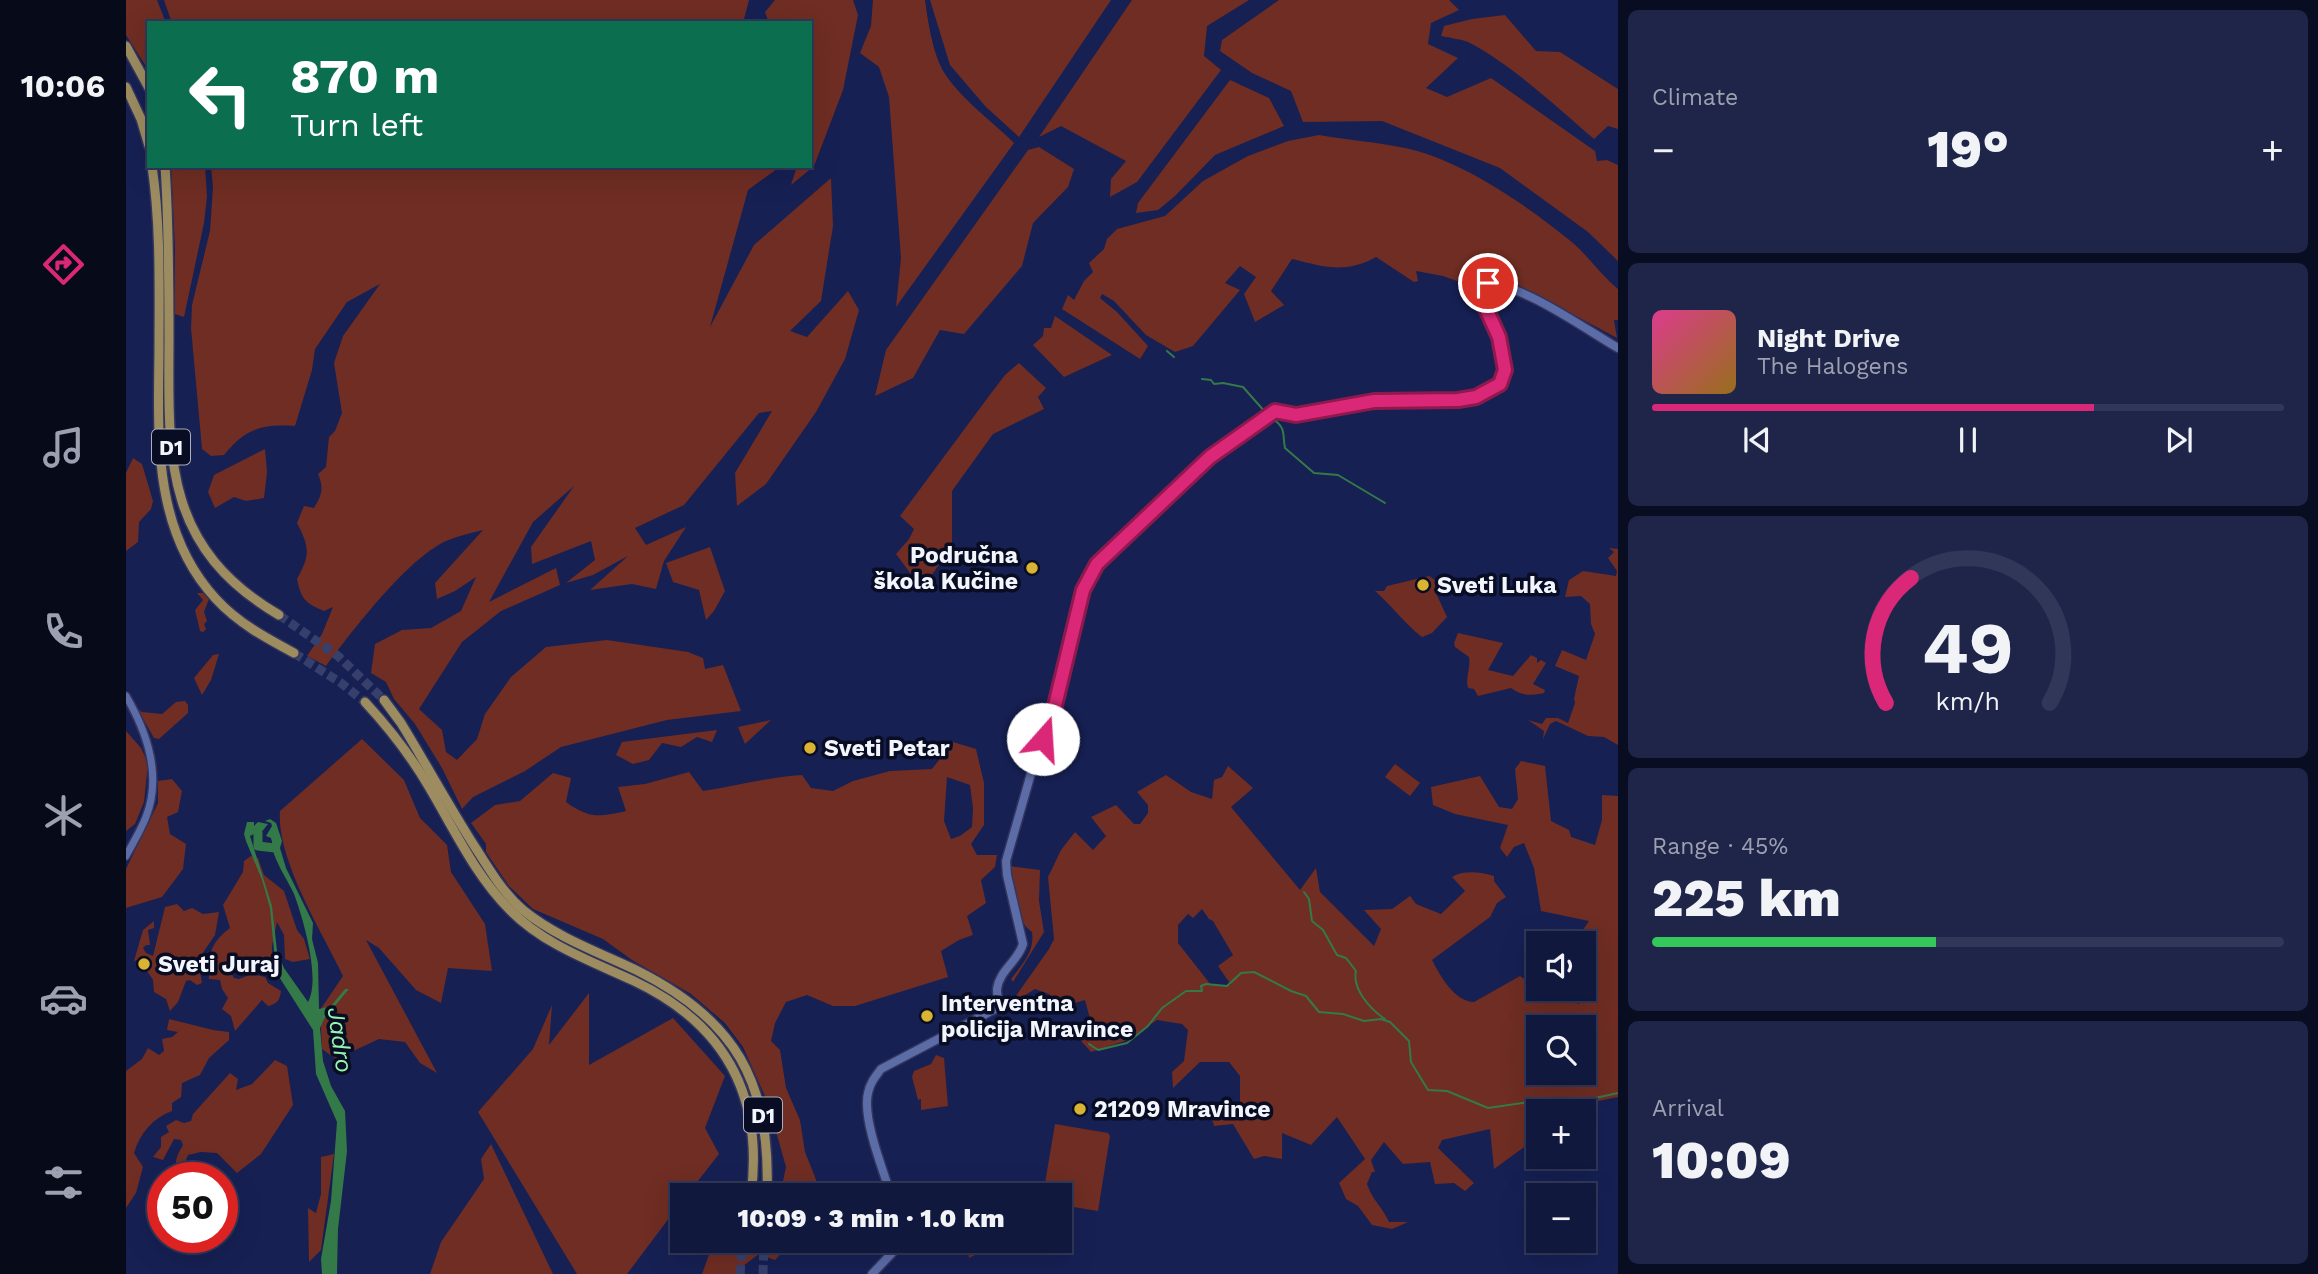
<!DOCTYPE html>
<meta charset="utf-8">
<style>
body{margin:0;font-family:"Work Sans",sans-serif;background:#1e2549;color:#f1f3f6;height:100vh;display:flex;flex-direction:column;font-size:26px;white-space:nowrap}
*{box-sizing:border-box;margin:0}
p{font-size:23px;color:#9ca0b0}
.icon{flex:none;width:38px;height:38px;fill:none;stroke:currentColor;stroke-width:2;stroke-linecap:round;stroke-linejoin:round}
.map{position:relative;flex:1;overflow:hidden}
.side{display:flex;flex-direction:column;gap:10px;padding:10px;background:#090d22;width:700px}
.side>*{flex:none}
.guide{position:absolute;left:21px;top:21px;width:665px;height:147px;border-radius:0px;box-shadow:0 7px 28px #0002,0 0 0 2px #303758;background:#0b6e4f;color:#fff;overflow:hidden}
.tools{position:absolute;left:1400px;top:931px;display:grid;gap:14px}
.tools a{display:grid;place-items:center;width:70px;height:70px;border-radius:0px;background:#10183e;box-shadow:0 7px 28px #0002,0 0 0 2px #303758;font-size:35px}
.speed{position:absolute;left:21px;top:1162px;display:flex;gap:14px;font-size:35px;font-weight:700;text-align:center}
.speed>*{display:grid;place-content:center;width:91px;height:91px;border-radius:50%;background:#10183e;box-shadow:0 7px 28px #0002,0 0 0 2px #303758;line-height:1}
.speed .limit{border:10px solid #d22;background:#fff;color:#111}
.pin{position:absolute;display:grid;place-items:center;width:60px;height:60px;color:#fff;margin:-30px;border:4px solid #fff;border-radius:50%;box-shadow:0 2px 7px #0007}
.me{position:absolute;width:77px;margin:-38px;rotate:19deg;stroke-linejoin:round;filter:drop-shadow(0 0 5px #0008)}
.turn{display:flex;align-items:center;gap:24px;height:147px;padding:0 28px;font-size:32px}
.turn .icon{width:91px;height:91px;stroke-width:2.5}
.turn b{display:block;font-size:49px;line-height:60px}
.big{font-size:52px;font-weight:800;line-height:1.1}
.side .tile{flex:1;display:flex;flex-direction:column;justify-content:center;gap:10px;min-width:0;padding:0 24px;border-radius:10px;background:#1e2549}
.side .dial{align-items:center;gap:0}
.dial svg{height:182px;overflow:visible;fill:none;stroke:#303758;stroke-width:7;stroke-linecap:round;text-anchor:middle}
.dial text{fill:#f1f3f6;stroke:none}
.song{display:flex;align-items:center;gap:21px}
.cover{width:84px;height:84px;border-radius:10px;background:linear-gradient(135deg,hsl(330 70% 55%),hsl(40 70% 35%))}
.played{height:7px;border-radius:4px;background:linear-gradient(90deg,#db2777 70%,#303758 70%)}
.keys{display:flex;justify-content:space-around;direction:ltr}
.heat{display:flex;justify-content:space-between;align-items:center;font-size:38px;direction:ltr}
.charge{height:10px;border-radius:5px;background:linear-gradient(90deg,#34c759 45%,#303758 0)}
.trip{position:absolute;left:544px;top:1183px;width:402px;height:70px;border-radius:0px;background:#10183e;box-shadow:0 7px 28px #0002,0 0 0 2px #303758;font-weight:800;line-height:70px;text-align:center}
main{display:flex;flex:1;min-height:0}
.menu{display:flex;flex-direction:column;width:126px;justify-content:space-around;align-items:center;background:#060a19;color:#9ca0b0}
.menu .icon{width:49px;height:49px}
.menu .on{color:#db2777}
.menu b{font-size:32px;color:#f1f3f6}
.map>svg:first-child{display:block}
.green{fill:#6f2d23;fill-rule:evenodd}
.water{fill:#347948}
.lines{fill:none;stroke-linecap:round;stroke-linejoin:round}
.stream{stroke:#347948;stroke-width:2}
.river{stroke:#347948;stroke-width:9}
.trunk-tunnel{stroke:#37406c;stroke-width:9;stroke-dasharray:9 4.5;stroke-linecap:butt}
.tertiary-casing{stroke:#34355e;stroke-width:10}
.secondary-casing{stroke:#34355e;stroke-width:11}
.trunk-casing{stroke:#34355e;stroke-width:12}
.tertiary{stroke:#5b6ca7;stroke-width:7}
.secondary{stroke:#5b6ca7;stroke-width:8}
.trunk{stroke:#9c8c60;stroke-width:9}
.route-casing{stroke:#8e194d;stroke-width:18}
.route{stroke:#db2777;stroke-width:12}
.poi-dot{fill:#dab333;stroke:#080d24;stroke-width:2.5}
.labels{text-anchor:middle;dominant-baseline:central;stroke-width:7;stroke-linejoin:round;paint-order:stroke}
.shield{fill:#080d24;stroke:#acafbb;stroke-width:2}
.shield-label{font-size:21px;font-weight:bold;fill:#f2f5fc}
.poi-label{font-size:23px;font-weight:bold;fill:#f2f5fc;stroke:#080d24;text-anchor:start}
.water-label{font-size:24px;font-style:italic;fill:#97f6ae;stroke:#080d24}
</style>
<main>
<nav class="menu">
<b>10:06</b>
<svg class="icon on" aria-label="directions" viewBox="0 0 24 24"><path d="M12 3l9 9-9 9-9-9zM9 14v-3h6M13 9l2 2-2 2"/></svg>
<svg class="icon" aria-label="music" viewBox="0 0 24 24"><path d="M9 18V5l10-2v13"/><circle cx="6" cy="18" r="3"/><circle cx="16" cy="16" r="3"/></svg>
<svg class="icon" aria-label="phone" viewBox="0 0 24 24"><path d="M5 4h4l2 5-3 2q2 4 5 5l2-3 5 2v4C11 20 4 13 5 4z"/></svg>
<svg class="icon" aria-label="climate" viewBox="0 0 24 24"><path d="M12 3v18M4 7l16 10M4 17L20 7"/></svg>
<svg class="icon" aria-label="car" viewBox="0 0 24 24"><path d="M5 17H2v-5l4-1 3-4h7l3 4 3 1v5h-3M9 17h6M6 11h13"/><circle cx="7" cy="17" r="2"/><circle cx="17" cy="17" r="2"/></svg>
<svg class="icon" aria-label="filters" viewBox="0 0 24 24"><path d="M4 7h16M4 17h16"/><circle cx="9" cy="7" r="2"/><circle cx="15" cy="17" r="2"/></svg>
</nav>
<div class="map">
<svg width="1492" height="1274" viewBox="0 0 1492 1274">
<rect width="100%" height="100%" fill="#162053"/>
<!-- green -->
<g class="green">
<polygon points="0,0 31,0 40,23 23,23 23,71 0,35"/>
<polygon points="38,0 623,0 617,23 46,23"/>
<polygon points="649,0 727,0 732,15 717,90 688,166 665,185 671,166 684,166 684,23 643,23 639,12"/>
<path d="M747,0H799C802,22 806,49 816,69C831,96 866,121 888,143L770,307L775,258L763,97L753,67L734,53L745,26Z"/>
<polygon points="804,0 985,0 893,137 860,107 824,65"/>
<polygon points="1006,0 1123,0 1081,26 1078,56 1095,70 1011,182 984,197 985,179 1000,161 935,126 913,137"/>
<polygon points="1153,0 1323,0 1333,10 1305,23 1302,44 1332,58 1300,88 1321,97 1365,78 1469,151 1471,161 1481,160 1492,165 1492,261 1462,232 1374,168 1256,121 1177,122 1165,91 1126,73 1094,51 1096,40"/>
<path d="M1379,15L1410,51L1434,52L1492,89V129L1482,126L1468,139C1432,108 1385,64 1342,42C1334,39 1324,38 1315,36L1318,26L1346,19Z"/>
<polygon points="1104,80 1143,98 1158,126 1089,155 1049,196 1032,210 1010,213 1012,203"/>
<path d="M1193,135C1221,140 1251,142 1279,148C1336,160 1402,206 1447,243C1463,257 1475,275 1492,289V320H1488L1491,338L1375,276C1360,275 1344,273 1331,281L1317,276L1290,271L1292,281L1288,282L1250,257C1219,274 1199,267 1166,259L1145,291L1158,305L1129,322L1118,294L1130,277L1114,266L1099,283L1114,290L1067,346L1049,352L1020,335L988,301L976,294L974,298L991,312L1022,346L1014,359L936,309L942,295L948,300L958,281L967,272L963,263L978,249L981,239L991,229L1039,216L1077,181L1122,156L1162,141Z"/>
<polygon points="913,147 948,169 942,187 907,223 896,266 838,334 814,330 787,378 749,396 760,350 902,150"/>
<polygon points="45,166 79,166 81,197 78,223 58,317 49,314 49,249"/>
<path d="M85,166H655L622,190L584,327L628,245L705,178L707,226L695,301L664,331L681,337L722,291L733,310L719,359L690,412L640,484L611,506L609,473L646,411L633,413L558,505L509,528L520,545L560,527L538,561L530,589L506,584L464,590L502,556L467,575L440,583L469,560L465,541L406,564L405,547L448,486L407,522L363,602L430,568L434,585L375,611L336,642L293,709L316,730L320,752L331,760L351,739L359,714L385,677L420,647L481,640L562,652L577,658L579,669L597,665L615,711L541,720L435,747L399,771L347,797L336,809L316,768L289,724L268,699L260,682L245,673L249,644L276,630L305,628L335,611L350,577L329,591L311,599L309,583L357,530C345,533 332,536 320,541C281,559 227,630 200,666L181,656L196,634L207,607L198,611C179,603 175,599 171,579C184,555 184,548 171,523L178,506L188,508C196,495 198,488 192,474L200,467L203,437L209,431L216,413L208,363L217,336L254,284L221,302L189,349L186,370L169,426C135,424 119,429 98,455L85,456L76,449L65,328L66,305L84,231L87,187Z"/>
<polygon points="929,316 986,355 938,377 907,345 917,336 918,328 925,328"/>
<polygon points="893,363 920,388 912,397 918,409 867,434 826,491 826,546 796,589 770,554 783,539 788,529 774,516 863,396 879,375"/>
<polygon points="139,449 141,472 138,498 120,501 108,497 89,508 82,492 88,475"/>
<polygon points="7,458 16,464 27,501 25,509 13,522 12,542 0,551 0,473"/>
<polygon points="584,547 599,591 588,611 580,620 573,590 547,582 540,563"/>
<polygon points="1483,548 1492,549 1492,745 1478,737 1462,736 1430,721 1424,724 1417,739 1418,731 1402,720 1416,724 1420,718 1432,718 1442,723 1449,703 1448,699 1453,676 1429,666 1436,650 1460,660 1469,634 1465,624 1464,604 1455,596 1439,597 1443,580 1457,571 1490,576 1491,571 1482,558 1488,552"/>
<path d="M1303,576L1309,580V591L1321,617L1306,633L1296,637C1279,624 1266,606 1249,591H1258L1261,586Z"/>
<polygon points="71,593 78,593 83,599 78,612 81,621 78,624 80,629 77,632 74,631 69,610 77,600"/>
<path d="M1332,633L1377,643L1362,670L1387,676L1405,655L1411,658V663L1415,660L1420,663L1407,684L1419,690L1418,693C1405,696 1395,696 1385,688L1352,696L1348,689L1342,688C1339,677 1345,669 1343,657L1329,647L1328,643Z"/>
<polygon points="93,654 85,680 76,695 68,678 87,655"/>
<polygon points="59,701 62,705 62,713 33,739 28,738 11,708 16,712 36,714 50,702"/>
<polygon points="645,720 619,744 612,727"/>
<polygon points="591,730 586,742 571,737 555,747 536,743 523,760 507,764 490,755 496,742"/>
<polygon points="0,731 15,748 22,763 18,802 9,824 0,831"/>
<path d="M236,739L278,780L294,818L321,845L325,872L359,924L366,971L322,968L315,1003L290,990L253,948L240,940L311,1073L294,1063L279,1042L253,1039L210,1059L196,1049L194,1010L217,976C196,932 150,859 154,811Z"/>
<path d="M827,742L850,749L858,783V825L845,844L851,855H871L869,867L855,880L860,903L841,916L847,935L833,940L815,951L822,977L729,1006H707L681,995L660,1002L649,1023L645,1041L654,1050L660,1088L674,1120L679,1152L693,1187L689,1195H654L660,1167L642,1103L617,1047L599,1023L565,994L506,960L477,939L407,909L383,886L360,852V844L345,823L369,805L394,801L427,773L445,778L440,802C464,819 473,817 500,811L492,787L519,784L563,772L577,791C610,786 642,777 676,775L685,788L707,791L727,781L764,771L806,769ZM821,777L844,785L847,808L846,827L834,836L825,839L818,821Z"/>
<path d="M1395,761L1419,766L1425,821L1443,830L1445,837L1469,845L1476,820V795L1492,796V1097L1437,1108L1435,1111H1412V1137L1368,1169L1364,1129L1316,1140L1312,1148L1348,1183L1339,1191L1328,1183L1309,1184L1304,1162L1277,1164L1258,1142L1245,1160L1249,1172H1246L1241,1184C1246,1199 1256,1207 1263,1222H1282L1266,1229L1246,1225L1232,1206L1220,1199L1213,1183L1239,1159L1211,1117L1185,1145L1156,1133V1159L1138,1156L1128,1159L1107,1124L1088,1126L1086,1118L1114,1117V1076L1103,1062H1074L1047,1088L1046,1072L1058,1061L1062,1030L1056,1024L1031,1020L1002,1040L965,1052L948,1033L966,1026L959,1000L934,1007L923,994L909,989L889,1001L887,1000L923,949L928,939L922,877L935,850L949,832L967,850L980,836L965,817L990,805L1008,824H1014L1022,813V805L1011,792L1040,775L1065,792L1086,799L1088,780L1096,777L1102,766L1127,788L1105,807L1174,890L1190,868L1194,892L1248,946L1255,929L1238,910L1266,909L1284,896L1290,904L1315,914L1339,891L1326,877C1337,870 1355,872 1368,876V881L1380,897L1371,903L1364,917L1306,960C1314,976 1329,1002 1348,1002L1394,976L1412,989L1453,1004V989H1458V943H1450V940L1463,921L1415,911L1408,868L1398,843L1388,847L1381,857L1374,848L1382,825L1329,814L1307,805L1305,787L1354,776L1373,807L1386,809L1392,799L1389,769ZM1076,909L1083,919L1087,921L1107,955L1092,966L1105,985H1085L1052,943V925L1062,914L1067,918ZM1412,1027H1458V1073H1412Z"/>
<polygon points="1269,764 1294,783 1284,796 1259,777"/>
<polygon points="46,779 56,791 52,812 41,817 44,834 60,844 57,869 36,897 0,908 0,869 32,803 32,781"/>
<path d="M125,856L132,858L138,875L158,891L171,930L178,939L184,959L167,962L159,959L158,935L151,922L146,946L147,965L136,972L128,969L122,961L112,962L105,966V973L108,978L113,979L126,974L139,977L142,983L155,991C154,1000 151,1004 142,1006L136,1000L109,1031L105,1016L96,1009L102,998L96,989L94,980L83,979C82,955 84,943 104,928L97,905L117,872L118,861Z"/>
<path d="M883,866L914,870L913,901L918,932L887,982L885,979C896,964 909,952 906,932C888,921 887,886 883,866Z"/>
<polygon points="51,904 58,911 66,908 77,914 93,912 89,935 72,960 76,983 71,985 64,980 60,981 52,1002 44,1011 40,999 28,992 27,980 21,971 25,961 19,958 8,961 17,930 28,921 28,928 22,930 24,945 20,945 17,948 20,953 27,956 39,907"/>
<polygon points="463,993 463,1065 547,1018 599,1076 579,1128 593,1154 561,1195 556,1195 556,1201 501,1274 451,1274 352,1112 407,1049 426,1005 423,1045"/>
<path d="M43,1019L87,1030L103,1032V1040L83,1058L74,1075L56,1083L55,1097L46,1103V1111C27,1118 14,1133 8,1153L17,1167L10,1193L0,1208V1071L16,1059L22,1048L33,1055L38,1051L36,1039L46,1037L52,1032L41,1030Z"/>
<polygon points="810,1055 818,1058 822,1106 795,1110 795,1099 792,1100 786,1077 788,1071 805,1064"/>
<path d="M149,1060L161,1066L167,1105L135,1154L111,1173L91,1153L75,1152L62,1155L57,1167L63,1178H55C47,1165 49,1158 57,1145L55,1140L48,1139L37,1160L27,1157L35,1147V1137L43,1132L40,1126L50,1120L58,1123L65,1121L67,1114L104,1073L112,1079L110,1090L126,1084Z"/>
<polygon points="929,1124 982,1133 984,1136 972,1211 935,1205 934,1195 917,1195"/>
<polygon points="365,1144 427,1274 304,1274 315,1242 358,1179 355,1159"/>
<polygon points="208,1154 195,1250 183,1262 182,1208 190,1213 195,1194 195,1157"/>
<polygon points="886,1191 888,1195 835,1195 835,1193"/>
<polygon points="588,1241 667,1241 649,1260 633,1254 617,1266 619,1274 576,1274"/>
<polygon points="841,1241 887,1241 872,1243 843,1258"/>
</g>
<!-- water -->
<path class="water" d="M144,819L150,823L156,841L154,848L160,868L187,923L186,939L192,963L193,1009L205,1006L219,989H223L198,1019L194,1028L197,1061L205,1086L219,1111L221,1151L212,1229L211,1274H196L195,1259L205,1201L211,1122L190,1074L187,1030L150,972L144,908L136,880L120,841L118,834L121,822H128V826L132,822L142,824L130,839L128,834L124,836L146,906L151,951L158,968L182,1002C195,979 177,918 168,894C162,881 153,868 148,854C146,849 147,843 145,838L140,836L146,826L145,823L139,821Z"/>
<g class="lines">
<!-- stream -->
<g class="stream">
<polyline points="1041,351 1048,357"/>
<polyline points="1076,379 1085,380 1088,384 1097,383 1117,387 1140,413"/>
<path d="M1146,418C1161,429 1156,433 1159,448L1188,473L1212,475L1259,503"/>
<path d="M1178,892L1183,899L1186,921L1197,930L1211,955L1220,958L1230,971C1226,989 1244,1009 1259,1019"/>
<polyline points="963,1044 972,1050 1001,1043 1022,1026 1036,1008 1060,991 1076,991 1075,986 1080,984 1101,986 1115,973 1128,972 1165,991 1180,996 1193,1012 1217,1014 1238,1021 1255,1019 1264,1022 1283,1041 1285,1062 1302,1090 1321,1091 1362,1108 1403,1102 1451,1102 1492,1093"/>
</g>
<!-- river -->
<polyline class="river" points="132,833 132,846 149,848"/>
<!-- trunk-tunnel -->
<g class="trunk-tunnel">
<polyline points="153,615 212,656 258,700"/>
<polyline points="168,653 215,683 239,702"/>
<polyline points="614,1274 617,1241"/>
<polyline points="637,1274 638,1241"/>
</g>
<!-- tertiary casing -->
<g class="tertiary-casing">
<path id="tertiary" d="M0,696C21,732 36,776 20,817C15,830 7,843 0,856"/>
</g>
<!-- secondary casing -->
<g class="secondary-casing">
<g id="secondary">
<path d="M765,1195C757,1170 736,1118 742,1093C744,1083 749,1077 755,1069L873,1007C872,1001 871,995 871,989C873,971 892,961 897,944L881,875L880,861L910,756L925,722L957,590L971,564L1084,457L1149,411L1170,415L1248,401L1332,400L1350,397L1368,389L1377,381L1379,370L1378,357L1371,328L1353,297L1352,291L1357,283C1394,282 1459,329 1492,348"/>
<polyline points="746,1274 768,1251 773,1241"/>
</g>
</g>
<!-- trunk casing -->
<g class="trunk-casing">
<g id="trunk">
<polyline points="0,46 23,88"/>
<polyline points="0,87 15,119 23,146"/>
<path d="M26,166C35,227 33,291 33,352C32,439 27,531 90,599C112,623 140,638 168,653"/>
<path d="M39,166C43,225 43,283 43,342C42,460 39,548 153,615"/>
<path d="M258,700L275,723C300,764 323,806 349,847C363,869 377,893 397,910C430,937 472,952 510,970C609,1019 645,1082 641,1192"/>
<path d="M239,702C263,728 285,756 303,787C328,829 349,875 384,910C417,944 465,961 508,981C599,1024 638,1095 625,1195"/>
</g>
</g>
<!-- tertiary -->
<use href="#tertiary" class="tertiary"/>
<!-- secondary -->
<use href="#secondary" class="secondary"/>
<!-- trunk -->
<use href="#trunk" class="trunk"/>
</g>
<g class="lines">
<!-- route casing -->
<g class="route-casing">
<polyline id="route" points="917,739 925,722 957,590 971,564 1084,457 1149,411 1170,415 1248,401 1332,400 1350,397 1374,384 1379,370 1373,337 1352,291 1353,286 1362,283"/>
</g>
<!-- route -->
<use href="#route" class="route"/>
</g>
<!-- markers -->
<g class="poi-dot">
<circle cx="906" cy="568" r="7"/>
<circle cx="1297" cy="585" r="7"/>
<circle cx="684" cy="748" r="7"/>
<circle cx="18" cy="964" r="7"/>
<circle cx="801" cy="1016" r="7"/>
<circle cx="954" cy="1109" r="7"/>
</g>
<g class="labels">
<!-- shield labels -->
<g class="shield">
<rect x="26" y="429.5" width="38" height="35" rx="5"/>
<rect x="618" y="1097.5" width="38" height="35" rx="5"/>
</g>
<g class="shield-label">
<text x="45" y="447">D1</text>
<text x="637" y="1115">D1</text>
</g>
<!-- poi labels -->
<g class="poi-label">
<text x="892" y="555" text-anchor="end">Područna<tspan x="892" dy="26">škola Kučine</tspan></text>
<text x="1311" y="585">Sveti Luka</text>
<text x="698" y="748">Sveti Petar</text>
<text x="32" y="964">Sveti Juraj</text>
<text x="815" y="1003">Interventna<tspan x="815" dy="26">policija Mravince</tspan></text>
<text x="968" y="1109">21209 Mravince</text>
</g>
<!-- water labels -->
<g class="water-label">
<text transform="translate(214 1040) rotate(82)">Jadro</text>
</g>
</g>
</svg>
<div class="tools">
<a><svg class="icon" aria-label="sound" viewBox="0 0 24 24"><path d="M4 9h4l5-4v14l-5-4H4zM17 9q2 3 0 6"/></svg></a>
<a><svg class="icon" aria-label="search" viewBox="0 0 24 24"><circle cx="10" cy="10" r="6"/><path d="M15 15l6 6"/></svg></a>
<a>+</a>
<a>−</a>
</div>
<div class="speed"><div class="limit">50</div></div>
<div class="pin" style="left:1362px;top:283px;background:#d93025"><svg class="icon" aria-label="arrive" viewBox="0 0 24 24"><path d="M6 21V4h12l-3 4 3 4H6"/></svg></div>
<svg class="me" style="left:917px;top:739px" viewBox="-20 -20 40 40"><circle r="19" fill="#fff"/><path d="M0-13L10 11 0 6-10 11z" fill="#db2777"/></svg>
<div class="trip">10:09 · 3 min · 1.0 km</div>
<div class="guide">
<div class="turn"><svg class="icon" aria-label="left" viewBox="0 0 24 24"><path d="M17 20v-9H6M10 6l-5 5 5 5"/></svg><div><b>870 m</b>Turn left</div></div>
</div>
</div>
<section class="side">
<div class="tile"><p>Climate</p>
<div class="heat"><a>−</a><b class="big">19°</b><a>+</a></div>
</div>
<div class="tile">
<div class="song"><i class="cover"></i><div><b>Night Drive</b><p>The Halogens</p></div></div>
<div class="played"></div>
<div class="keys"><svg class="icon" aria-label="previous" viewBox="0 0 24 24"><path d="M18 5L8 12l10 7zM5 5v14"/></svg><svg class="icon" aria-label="pause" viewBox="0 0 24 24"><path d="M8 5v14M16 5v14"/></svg><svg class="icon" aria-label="next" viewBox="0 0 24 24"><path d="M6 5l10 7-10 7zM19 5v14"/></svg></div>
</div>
<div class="tile dial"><svg viewBox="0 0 100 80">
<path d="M14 69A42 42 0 1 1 86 69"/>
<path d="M14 69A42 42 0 0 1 25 14" stroke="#db2777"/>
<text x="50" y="56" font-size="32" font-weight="700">49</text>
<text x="50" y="72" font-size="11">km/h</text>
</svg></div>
<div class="tile"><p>Range · 45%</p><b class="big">225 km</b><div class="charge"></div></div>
<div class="tile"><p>Arrival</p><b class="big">10:09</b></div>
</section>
</main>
